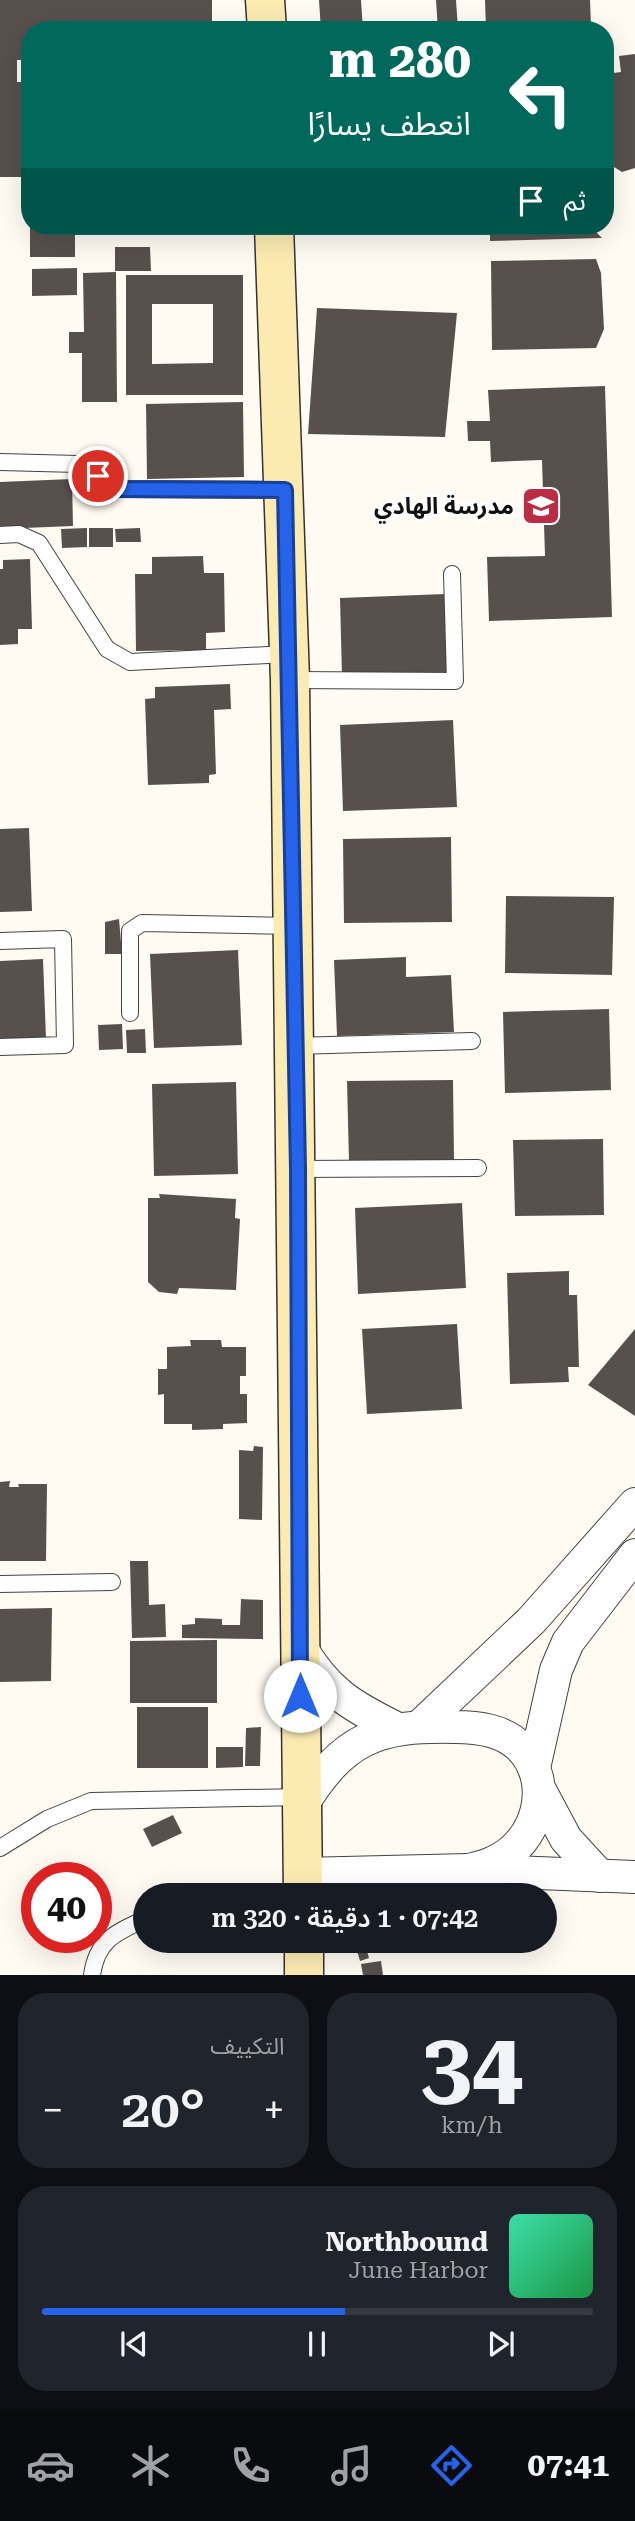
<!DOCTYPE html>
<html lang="ar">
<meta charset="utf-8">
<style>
body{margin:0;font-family:"Roboto Serif","Noto Sans Arabic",serif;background:#20242c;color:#f1f3f6;direction:rtl;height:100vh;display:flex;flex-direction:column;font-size:26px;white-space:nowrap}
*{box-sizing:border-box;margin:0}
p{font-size:23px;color:#9ea1a6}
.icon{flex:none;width:38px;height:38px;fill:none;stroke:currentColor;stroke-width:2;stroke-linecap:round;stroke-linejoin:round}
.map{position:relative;height:1975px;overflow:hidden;direction:ltr}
.details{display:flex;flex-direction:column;gap:18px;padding:18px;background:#0d0f14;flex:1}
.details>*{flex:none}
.guide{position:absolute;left:21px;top:21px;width:593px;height:214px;border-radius:28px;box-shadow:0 7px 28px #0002;direction:rtl;background:#00695c;color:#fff;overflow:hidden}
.speed{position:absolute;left:21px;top:1862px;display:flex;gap:14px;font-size:35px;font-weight:700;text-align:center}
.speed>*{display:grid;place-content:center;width:91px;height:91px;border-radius:50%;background:#171b24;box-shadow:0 7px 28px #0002;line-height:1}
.speed .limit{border:10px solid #d22;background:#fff;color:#111}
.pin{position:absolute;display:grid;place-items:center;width:60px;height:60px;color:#fff;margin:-30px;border:4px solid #fff;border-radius:50%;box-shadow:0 2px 7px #0007}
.me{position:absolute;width:77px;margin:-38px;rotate:0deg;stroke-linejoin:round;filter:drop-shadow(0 0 5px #0008)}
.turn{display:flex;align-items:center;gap:24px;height:147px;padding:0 28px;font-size:32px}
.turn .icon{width:91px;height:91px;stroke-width:2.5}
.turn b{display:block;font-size:49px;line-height:60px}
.then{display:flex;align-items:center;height:66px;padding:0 28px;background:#0003;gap:14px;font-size:26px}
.big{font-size:52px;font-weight:600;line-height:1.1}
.details .tile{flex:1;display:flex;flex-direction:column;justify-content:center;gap:10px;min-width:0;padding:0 24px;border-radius:28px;background:#20242c}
.details .dial{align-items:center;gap:0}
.dial b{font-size:91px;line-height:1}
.song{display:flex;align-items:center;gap:21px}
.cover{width:84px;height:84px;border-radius:10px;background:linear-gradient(135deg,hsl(160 70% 55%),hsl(140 70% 35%))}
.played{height:7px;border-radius:4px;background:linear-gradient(90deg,#2563eb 55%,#363941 55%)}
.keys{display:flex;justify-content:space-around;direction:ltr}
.heat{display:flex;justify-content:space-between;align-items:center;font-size:38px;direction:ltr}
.details .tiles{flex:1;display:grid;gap:18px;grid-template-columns:1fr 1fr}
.tile:last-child{grid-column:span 2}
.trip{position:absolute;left:133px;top:1883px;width:424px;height:70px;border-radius:35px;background:#171b24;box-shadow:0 7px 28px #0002;font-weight:600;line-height:70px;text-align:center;direction:rtl}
.menu{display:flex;height:112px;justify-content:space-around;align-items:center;background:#090b0e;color:#9ea1a6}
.menu .icon{width:49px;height:49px}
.menu .selected{color:#2563eb}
.menu b{font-size:32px;color:#f1f3f6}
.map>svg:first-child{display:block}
.building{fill:#58504d;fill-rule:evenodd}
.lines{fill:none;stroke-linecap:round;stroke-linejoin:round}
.lane-casing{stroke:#434343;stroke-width:18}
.street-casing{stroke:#434343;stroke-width:34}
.secondary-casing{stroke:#323232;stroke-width:41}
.lane{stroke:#fff;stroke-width:16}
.street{stroke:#fff;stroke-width:32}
.secondary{stroke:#fcebb1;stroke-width:38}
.route-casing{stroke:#184099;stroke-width:18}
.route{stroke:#2563eb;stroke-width:12}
.labels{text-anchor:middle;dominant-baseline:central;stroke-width:7;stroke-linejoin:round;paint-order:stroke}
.poi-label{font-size:23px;font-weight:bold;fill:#101010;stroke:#fff;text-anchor:end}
</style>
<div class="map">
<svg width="635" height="1975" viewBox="0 0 635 1975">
<rect width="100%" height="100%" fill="#fffbf3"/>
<!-- building -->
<g class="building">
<polygon points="0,0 212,0 212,30 30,30 30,60 17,60 17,82 30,82 30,177 0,177"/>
<polygon points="319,0 361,0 363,30 321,30"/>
<polygon points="436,0 456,0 458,30 438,30"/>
<polygon points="485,0 590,0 591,26 486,30"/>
<polygon points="635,54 635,168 622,172 606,162 606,74 621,72 619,56"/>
<rect x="30" y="226" width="45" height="31"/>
<rect x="428" y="226" width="19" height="6"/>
<polygon points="490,226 590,226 602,238 490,241"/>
<polygon points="115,247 150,247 151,271 115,271"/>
<polygon points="596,259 601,273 604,329 596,348 492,350 491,261"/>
<polygon points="77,268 77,295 32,296 32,269"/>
<polygon points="116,272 117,402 82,402 82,353 69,353 69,332 84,332 83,273"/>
<path d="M126,275H243V395H126ZM152,304H213V363L152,364Z"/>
<polygon points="317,308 457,313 445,437 308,434"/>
<polygon points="605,386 612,617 489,621 487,557 545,556 542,460 491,462 490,441 468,441 467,421 490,421 488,390"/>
<polygon points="243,402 244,477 147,479 146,404"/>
<polygon points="72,479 73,526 0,529 0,482"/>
<polygon points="87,528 87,547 62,548 61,529"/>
<rect x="89" y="528" width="24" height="19"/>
<polygon points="140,528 141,542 116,542 115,529"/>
<polygon points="203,556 204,573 224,573 225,632 206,633 206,650 136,651 135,574 152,574 152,557"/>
<polygon points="30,559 32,629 18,629 18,644 0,645 0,569 3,569 3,560"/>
<polygon points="445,594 448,672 342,676 340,598"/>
<polygon points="230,684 231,709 214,710 216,774 209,775 209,783 148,785 145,699 155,698 155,687"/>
<polygon points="453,720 457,807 343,811 340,725"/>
<polygon points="29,828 32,911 0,912 0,829"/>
<polygon points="451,837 452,922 344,923 343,839"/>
<polygon points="506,896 614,897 612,975 505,973"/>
<polygon points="119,919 122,954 105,954 105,922"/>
<polygon points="238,950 242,1045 154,1048 150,954"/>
<polygon points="406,957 406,977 451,975 454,1032 337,1036 334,960"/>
<polygon points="43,959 46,1038 0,1040 0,961"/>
<polygon points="609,1009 611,1090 505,1093 503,1012"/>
<polygon points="122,1024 123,1049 99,1050 98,1025"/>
<polygon points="145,1029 146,1053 127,1053 126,1030"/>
<polygon points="453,1080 454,1160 349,1162 347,1081"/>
<polygon points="236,1082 238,1174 154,1176 152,1084"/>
<polygon points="603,1139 604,1215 515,1216 513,1140"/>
<polygon points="159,1194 236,1199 235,1218 240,1219 236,1290 179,1288 177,1294 159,1292 148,1282 148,1198 160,1198"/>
<polygon points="462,1203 466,1288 358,1294 355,1208"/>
<polygon points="569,1271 569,1295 577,1295 579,1367 568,1367 569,1382 510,1384 507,1273"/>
<polygon points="457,1324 462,1409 367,1414 362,1329"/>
<polygon points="635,1329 635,1416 588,1385"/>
<polygon points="190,1340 221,1340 222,1347 246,1347 246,1376 240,1376 240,1394 247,1394 247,1423 223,1424 223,1429 192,1430 192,1424 164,1424 164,1394 158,1395 158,1369 167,1369 167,1347 191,1346"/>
<polygon points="254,1446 263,1447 262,1520 239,1519 239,1450 253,1451"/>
<polygon points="10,1481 9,1487 19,1487 18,1484 47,1484 46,1561 0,1561 0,1482"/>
<polygon points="130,1561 148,1561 149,1605 165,1604 166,1637 132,1638"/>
<polygon points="241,1599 263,1600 263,1639 182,1638 182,1625 195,1624 195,1618 222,1619 222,1625 240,1625"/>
<polygon points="52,1608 51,1681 0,1682 0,1609"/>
<polygon points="217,1640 217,1703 130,1703 130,1641"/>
<rect x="137" y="1707" width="71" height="61"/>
<polygon points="261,1727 260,1766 245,1766 246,1728"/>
<polygon points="216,1747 243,1747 243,1767 216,1768"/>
<polygon points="173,1815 182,1833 152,1847 143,1829"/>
<polygon points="365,1944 369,1958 360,1961 356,1947"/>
<polygon points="381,1961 383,1975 363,1975 361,1964"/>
</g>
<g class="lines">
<!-- lane casing -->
<g class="lane-casing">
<g id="lane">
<polyline points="0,462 78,464 117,489 285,490"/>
<polyline points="0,535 19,534 39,543 107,649 130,662 287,654"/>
<polyline points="290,680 455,681 452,574"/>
<polyline points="0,941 63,939 65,1045 0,1047"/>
<polyline points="130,1013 130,931 142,923 291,926"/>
<polyline points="294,1046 472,1041"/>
<polyline points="298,1169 478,1168"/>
<polyline points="0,1584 112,1582"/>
<polyline points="0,1848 47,1819 91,1801 301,1797"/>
<path d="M92,1975C97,1940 115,1933 145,1919"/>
</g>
</g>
<!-- street casing -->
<g class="street-casing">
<g id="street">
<path d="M300,1646C326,1691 351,1706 396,1728"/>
<polyline points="420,1726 531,1621 635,1504"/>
<polyline points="534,1768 556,1670 568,1642 635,1555"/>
<polyline points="541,1792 566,1839 600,1876"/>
<path d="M301,1807C343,1738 377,1725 455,1727C478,1727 503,1730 520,1747C555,1782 538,1843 494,1862C486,1866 477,1868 469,1870"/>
<polyline points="302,1874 469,1870 635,1877"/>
</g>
</g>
<!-- secondary casing -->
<g class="secondary-casing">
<g id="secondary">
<polyline points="265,0 267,30"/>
<polyline points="274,226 290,680 303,1895"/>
<polyline points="304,1941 304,1975"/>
</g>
</g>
<!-- lane -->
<use href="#lane" class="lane"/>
<!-- street -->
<use href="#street" class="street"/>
<!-- secondary -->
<use href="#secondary" class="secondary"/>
</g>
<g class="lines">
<!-- route casing -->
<g class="route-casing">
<polyline id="route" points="98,476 117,489 285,490 298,1169 300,1696"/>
</g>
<!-- route -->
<use href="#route" class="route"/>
</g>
<!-- icons -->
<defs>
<g id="school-square" transform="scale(2.0125)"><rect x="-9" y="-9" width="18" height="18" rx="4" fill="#bc2c44" stroke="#fff"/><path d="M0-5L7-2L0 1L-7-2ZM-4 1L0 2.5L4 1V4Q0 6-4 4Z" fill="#fff"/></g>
</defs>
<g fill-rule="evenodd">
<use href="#school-square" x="541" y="506"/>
</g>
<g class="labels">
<!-- poi labels -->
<g class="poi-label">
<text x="514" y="506">مدرسة الهادي</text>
</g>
</g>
</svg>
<div class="speed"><div class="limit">40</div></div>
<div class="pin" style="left:98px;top:476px;background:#d93025"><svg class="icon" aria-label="arrive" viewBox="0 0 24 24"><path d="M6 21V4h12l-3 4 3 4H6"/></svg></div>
<svg class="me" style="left:300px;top:1696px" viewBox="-20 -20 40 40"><circle r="19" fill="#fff"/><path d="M0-13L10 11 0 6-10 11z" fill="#2563eb"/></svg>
<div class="trip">07:42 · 1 دقيقة · 320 m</div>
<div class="guide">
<div class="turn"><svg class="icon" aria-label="left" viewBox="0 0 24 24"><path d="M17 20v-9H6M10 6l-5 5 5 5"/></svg><div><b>280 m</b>انعطف يسارًا</div></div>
<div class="then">ثم<svg class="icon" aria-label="arrive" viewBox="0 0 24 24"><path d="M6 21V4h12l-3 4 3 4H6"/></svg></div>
</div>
</div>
<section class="details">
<div class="tiles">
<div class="tile dial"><b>34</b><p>km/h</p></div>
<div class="tile"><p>التكييف</p>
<div class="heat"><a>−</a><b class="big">20°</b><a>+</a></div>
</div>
<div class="tile">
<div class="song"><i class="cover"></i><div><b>Northbound</b><p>June Harbor</p></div></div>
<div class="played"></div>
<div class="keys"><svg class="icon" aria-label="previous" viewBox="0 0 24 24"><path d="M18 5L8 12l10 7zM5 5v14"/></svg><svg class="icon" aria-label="pause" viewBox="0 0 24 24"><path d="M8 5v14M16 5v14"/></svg><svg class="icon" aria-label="next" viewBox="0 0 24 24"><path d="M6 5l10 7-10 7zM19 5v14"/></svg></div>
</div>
</div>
</section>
<nav class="menu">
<b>07:41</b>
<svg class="icon selected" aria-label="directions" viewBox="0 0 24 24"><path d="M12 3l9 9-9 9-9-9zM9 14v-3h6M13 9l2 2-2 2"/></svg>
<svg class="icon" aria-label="music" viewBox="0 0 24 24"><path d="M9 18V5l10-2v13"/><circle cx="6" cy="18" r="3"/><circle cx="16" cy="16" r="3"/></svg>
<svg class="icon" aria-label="phone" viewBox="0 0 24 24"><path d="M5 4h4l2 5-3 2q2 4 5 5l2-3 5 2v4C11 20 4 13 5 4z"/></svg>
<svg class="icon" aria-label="climate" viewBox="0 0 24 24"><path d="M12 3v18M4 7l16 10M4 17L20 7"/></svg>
<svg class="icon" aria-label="car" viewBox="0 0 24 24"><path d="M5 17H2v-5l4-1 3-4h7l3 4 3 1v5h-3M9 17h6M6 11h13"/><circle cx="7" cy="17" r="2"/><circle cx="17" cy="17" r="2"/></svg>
</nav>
